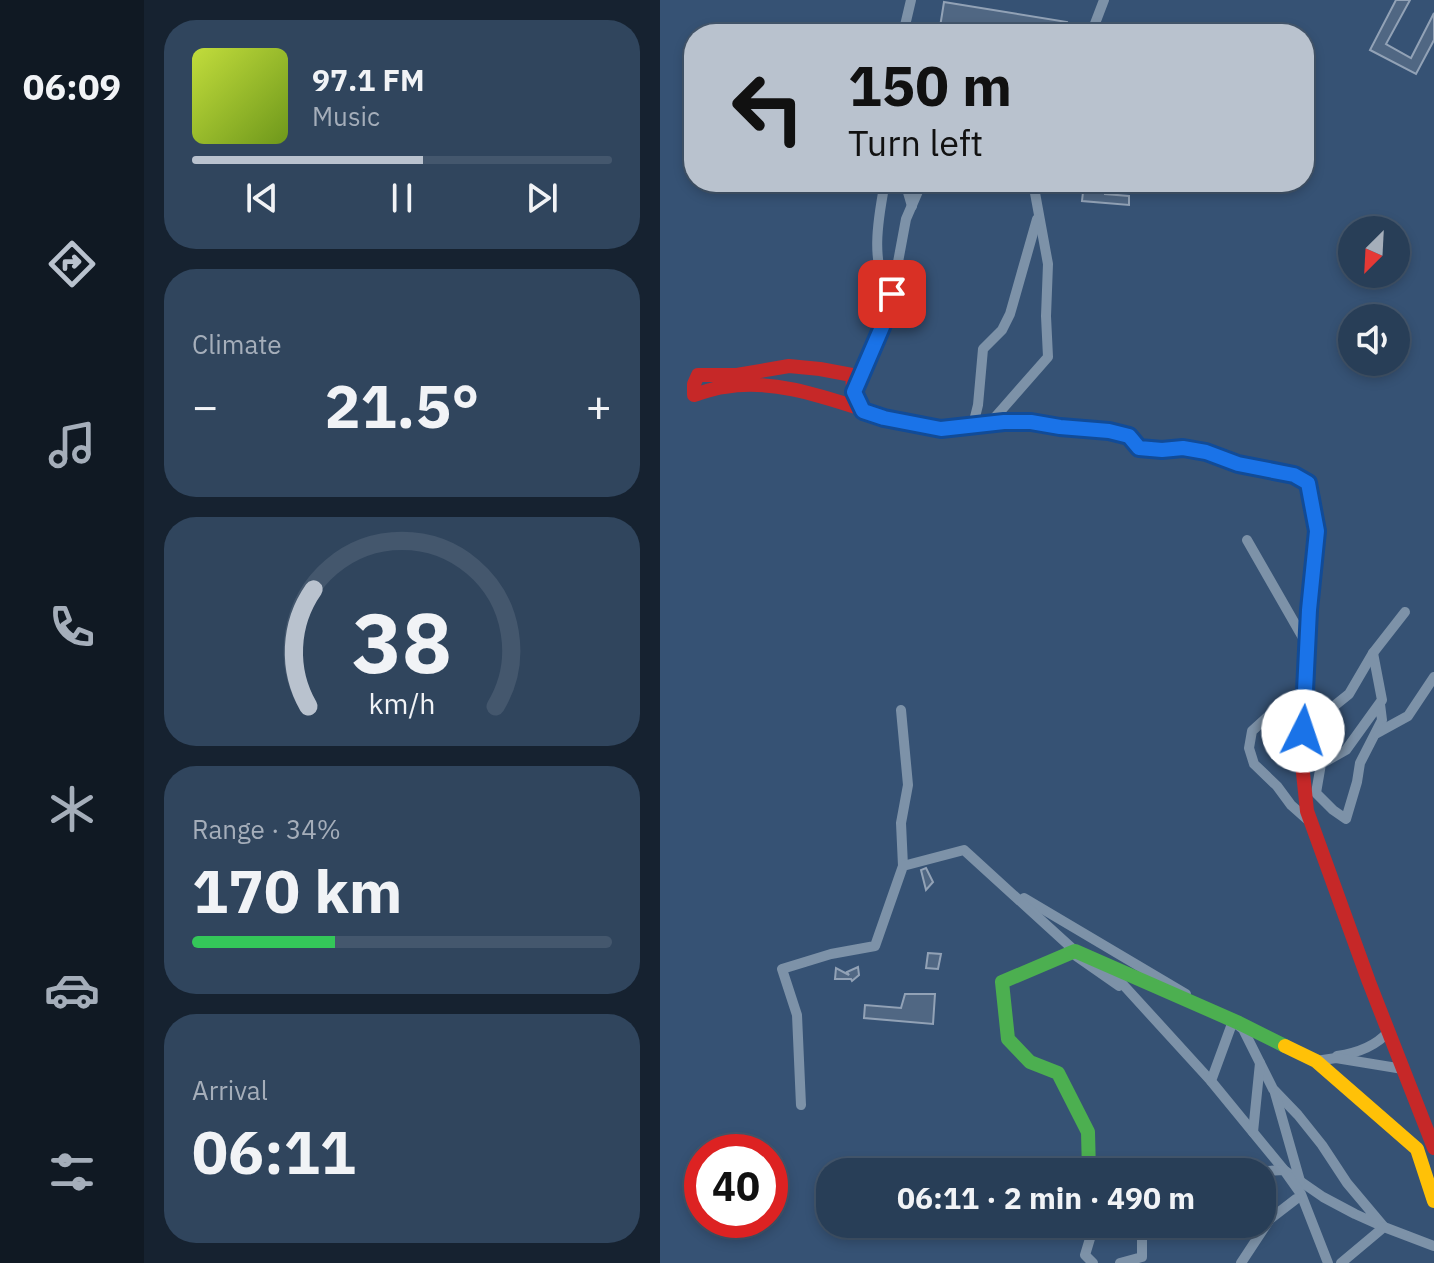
<!DOCTYPE html>
<meta charset="utf-8">
<style>
body{margin:0;font-family:"IBM Plex Sans",sans-serif;background:#30455d;color:#f1f3f6;height:100vh;display:flex;flex-direction:column;font-size:30px;white-space:nowrap}
*{box-sizing:border-box;margin:0}
p{font-size:26px;color:#a5aeba}
.icon{flex:none;width:44px;height:44px;fill:none;stroke:currentColor;stroke-width:2;stroke-linecap:round;stroke-linejoin:round}
.map{position:relative;flex:1;overflow:hidden}
.drawer{display:flex;flex-direction:column;gap:20px;padding:20px;background:#162230;width:516px}
.drawer>*{flex:none}
.top-card{position:absolute;left:24px;top:24px;width:630px;height:168px;border-radius:32px;box-shadow:0 4px 12px #0003,0 0 0 2px #44576d;background:#b9c2ce;color:#111;overflow:hidden}
.needle{width:52px;rotate:204deg}
.fabs{position:absolute;left:678px;top:216px;display:grid;gap:16px}
.fabs a{display:grid;place-items:center;width:72px;height:72px;border-radius:50%;background:#283e57;box-shadow:0 4px 12px #0003,0 0 0 2px #44576d;font-size:40px}
.speed{position:absolute;left:24px;top:1134px;display:flex;gap:16px;font-size:40px;font-weight:700;text-align:center}
.speed>*{display:grid;place-content:center;width:104px;height:104px;border-radius:50%;background:#283e57;box-shadow:0 4px 12px #0003,0 0 0 2px #44576d;line-height:1}
.speed .limit{border:12px solid #d22;background:#fff;color:#111}
.pin{position:absolute;display:grid;place-items:center;width:68px;height:68px;color:#fff;margin:-34px;border-radius:16px;box-shadow:0 4px 12px #0006}
.me{position:absolute;width:88px;margin:-44px;rotate:4deg;stroke-linejoin:round;filter:drop-shadow(0 0 6px #0008)}
.turn{display:flex;align-items:center;gap:28px;height:168px;padding:0 32px;font-size:36px}
.turn .icon{width:104px;height:104px;stroke-width:2.5}
.turn b{display:block;font-size:56px;line-height:68px}
.big{font-size:60px;font-weight:800;line-height:1.1}
.drawer .widget{flex:1;display:flex;flex-direction:column;justify-content:center;gap:12px;min-width:0;padding:0 28px;border-radius:32px;background:#30455d}
.drawer .dial{align-items:center;gap:0}
.dial svg{height:208px;overflow:visible;fill:none;stroke:#44576d;stroke-width:7;stroke-linecap:round;text-anchor:middle}
.dial text{fill:#f1f3f6;stroke:none}
.song{display:flex;align-items:center;gap:24px}
.cover{width:96px;height:96px;border-radius:12px;background:linear-gradient(135deg,hsl(70 70% 55%),hsl(80 70% 35%))}
.played{height:8px;border-radius:4px;background:linear-gradient(90deg,#b9c2ce 55%,#44576d 55%)}
.keys{display:flex;justify-content:space-around;direction:ltr}
.heat{display:flex;justify-content:space-between;align-items:center;font-size:44px;direction:ltr}
.charge{height:12px;border-radius:6px;background:linear-gradient(90deg,#34c759 34%,#44576d 0)}
.trip{position:absolute;left:156px;top:1158px;width:460px;height:80px;border-radius:32px;background:#283e57;box-shadow:0 4px 12px #0003,0 0 0 2px #44576d;font-weight:800;line-height:80px;text-align:center}
main{display:flex;flex:1;min-height:0}
.tabs{display:flex;flex-direction:column;width:144px;justify-content:space-around;align-items:center;background:#101923;color:#a5aeba}
.tabs .icon{width:56px;height:56px}
.tabs .on{color:#b9c2ce}
.tabs b{font-size:36px;color:#f1f3f6}
.map>svg:first-child{display:block}
.building{fill:#506783;stroke:#92a2b6;stroke-width:2}
.lines{fill:none;stroke-linecap:round;stroke-linejoin:round}
.street{stroke:#7d92a8;stroke-width:10}
.fast{stroke:#4caf50;stroke-width:14}
.slow{stroke:#ffc107;stroke-width:14}
.jam{stroke:#c62828;stroke-width:14}
.route-casing{stroke:#114b97;stroke-width:20}
.route{stroke:#1a73e8;stroke-width:14}
</style>
<main>
<nav class="tabs">
<b>06:09</b>
<svg class="icon on" aria-label="directions" viewBox="0 0 24 24"><path d="M12 3l9 9-9 9-9-9zM9 14v-3h6M13 9l2 2-2 2"/></svg>
<svg class="icon" aria-label="music" viewBox="0 0 24 24"><path d="M9 18V5l10-2v13"/><circle cx="6" cy="18" r="3"/><circle cx="16" cy="16" r="3"/></svg>
<svg class="icon" aria-label="phone" viewBox="0 0 24 24"><path d="M5 4h4l2 5-3 2q2 4 5 5l2-3 5 2v4C11 20 4 13 5 4z"/></svg>
<svg class="icon" aria-label="climate" viewBox="0 0 24 24"><path d="M12 3v18M4 7l16 10M4 17L20 7"/></svg>
<svg class="icon" aria-label="car" viewBox="0 0 24 24"><path d="M5 17H2v-5l4-1 3-4h7l3 4 3 1v5h-3M9 17h6M6 11h13"/><circle cx="7" cy="17" r="2"/><circle cx="17" cy="17" r="2"/></svg>
<svg class="icon" aria-label="filters" viewBox="0 0 24 24"><path d="M4 7h16M4 17h16"/><circle cx="9" cy="7" r="2"/><circle cx="15" cy="17" r="2"/></svg>
</nav>
<section class="drawer">
<div class="widget">
<div class="song"><i class="cover"></i><div><b>97.1 FM</b><p>Music</p></div></div>
<div class="played"></div>
<div class="keys"><svg class="icon" aria-label="previous" viewBox="0 0 24 24"><path d="M18 5L8 12l10 7zM5 5v14"/></svg><svg class="icon" aria-label="pause" viewBox="0 0 24 24"><path d="M8 5v14M16 5v14"/></svg><svg class="icon" aria-label="next" viewBox="0 0 24 24"><path d="M6 5l10 7-10 7zM19 5v14"/></svg></div>
</div>
<div class="widget"><p>Climate</p>
<div class="heat"><a>−</a><b class="big">21.5°</b><a>+</a></div>
</div>
<div class="widget dial"><svg viewBox="0 0 100 80">
<path d="M14 69A42 42 0 1 1 86 69"/>
<path d="M14 69A42 42 0 0 1 16 24" stroke="#b9c2ce"/>
<text x="50" y="56" font-size="32" font-weight="700">38</text>
<text x="50" y="72" font-size="11">km/h</text>
</svg></div>
<div class="widget"><p>Range · 34%</p><b class="big">170 km</b><div class="charge"></div></div>
<div class="widget"><p>Arrival</p><b class="big">06:11</b></div>
</section>
<div class="map">
<svg width="774" height="1263" viewBox="0 0 774 1263">
<rect width="100%" height="100%" fill="#365274"/>
<!-- building -->
<g class="building">
<polygon points="736,0 750,0 726,44 751,58 774,13 774,40 756,74 710,50"/>
<polygon points="284,2 407,22 405,34 322,34 280,27"/>
<polygon points="437,182 445,182 445,194 469,196 469,205 422,201 423,192 434,193"/>
<polygon points="266,868 273,882 266,890 261,870"/>
<polygon points="268,953 281,954 278,969 266,968"/>
<polygon points="198,967 199,975 192,981 191,979 175,979 176,968 189,975 187,972"/>
<polygon points="245,994 275,994 273,1024 204,1018 205,1005 241,1008"/>
</g>
<g class="lines">
<!-- street -->
<g class="street">
<polyline points="243,34 251,0"/>
<polyline points="431,34 444,0"/>
<path d="M225,182C219,214 208,268 232,294"/>
<polyline points="245,182 252,206"/>
<polyline points="194,392 222,327 233,289 246,219 262,182"/>
<polyline points="330,423 388,357 386,316 388,264 373,182"/>
<polyline points="313,425 318,405 323,349 342,330 350,314 377,219"/>
<polyline points="587,540 646,643"/>
<polyline points="713,653 722,700 686,750 661,764 656,793 673,810 686,819 697,782 700,763 722,720 720,704"/>
<polyline points="646,691 614,711 592,731 589,748 594,764 617,786 631,805 649,821"/>
<polyline points="241,710 248,785 241,823 243,866"/>
<polyline points="643,731 689,694 713,653 745,612"/>
<polyline points="717,733 748,716 774,677"/>
<polyline points="364,898 526,994"/>
<polyline points="416,956 459,986"/>
<polyline points="447,967 551,1081"/>
<polygon points="573,1021 583,1029 613,1089 638,1115 662,1145 687,1183 724,1227 695,1214 663,1197 624,1170 551,1081"/>
<path d="M677,1056C697,1053 715,1047 728,1032"/>
<polyline points="656,1061 676,1058 743,1069"/>
<polyline points="615,1093 640,1181"/>
<polyline points="141,1105 137,1015 122,969 171,954 215,946 243,866 304,850 415,951"/>
<polyline points="593,1132 600,1063"/>
<polyline points="520,1172 528,1170 561,1172"/>
<polyline points="587,1172 624,1170 641,1194 668,1263"/>
<polyline points="432,1224 432,1232 425,1255 433,1263"/>
<polyline points="460,1263 482,1257 482,1224"/>
<polyline points="581,1263 610,1219 636,1199"/>
<polyline points="681,1263 724,1227 774,1246"/>
</g>
<!-- fast -->
<g class="fast">
<polyline points="252,424 282,428 334,423 364,423 449,431 468,437 479,448 502,450 523,448 546,452 578,464 634,475 648,483 657,531 649,610 645,713"/>
<polyline points="429,1172 428,1132 398,1073 370,1062 348,1039 342,982 415,951 579,1023 625,1046"/>
</g>
<!-- slow -->
<polyline class="slow" points="625,1046 656,1061 757,1149 774,1201"/>
<!-- jam -->
<g class="jam">
<path d="M203,411L193,388L192,375L160,369L129,366L77,375H38L34,384V395C44,392 54,388 64,387C128,376 191,409 252,424"/>
<polyline points="645,713 641,754 647,811 709,982 774,1148"/>
</g>
</g>
<g class="lines">
<!-- route casing -->
<g class="route-casing">
<polyline id="route" points="232,294 222,327 194,392 203,411 224,418 281,429 344,422 371,422 400,427 449,431 469,436 479,448 502,450 523,448 546,452 578,464 634,475 648,483 657,531 649,610 643,731"/>
</g>
<!-- route -->
<use href="#route" class="route"/>
</g>
</svg>
<div class="fabs">
<a><svg class="needle" viewBox="-14 -14 28 28"><path d="M0-13l5 13h-10z" fill="#e53935"/><path d="M0 13l5-13h-10z" fill="#a5aeba"/></svg></a>
<a><svg class="icon" aria-label="sound" viewBox="0 0 24 24"><path d="M4 9h4l5-4v14l-5-4H4zM17 9q2 3 0 6"/></svg></a>
</div>
<div class="speed"><div class="limit">40</div></div>
<div class="pin" style="left:232px;top:294px;background:#d93025"><svg class="icon" aria-label="arrive" viewBox="0 0 24 24"><path d="M6 21V4h12l-3 4 3 4H6"/></svg></div>
<svg class="me" style="left:643px;top:731px" viewBox="-20 -20 40 40"><circle r="19" fill="#fff"/><path d="M0-13L10 11 0 6-10 11z" fill="#1a73e8"/></svg>
<div class="trip">06:11 · 2 min · 490 m</div>
<div class="top-card">
<div class="turn"><svg class="icon" aria-label="left" viewBox="0 0 24 24"><path d="M17 20v-9H6M10 6l-5 5 5 5"/></svg><div><b>150 m</b>Turn left</div></div>
</div>
</div>
</main>
